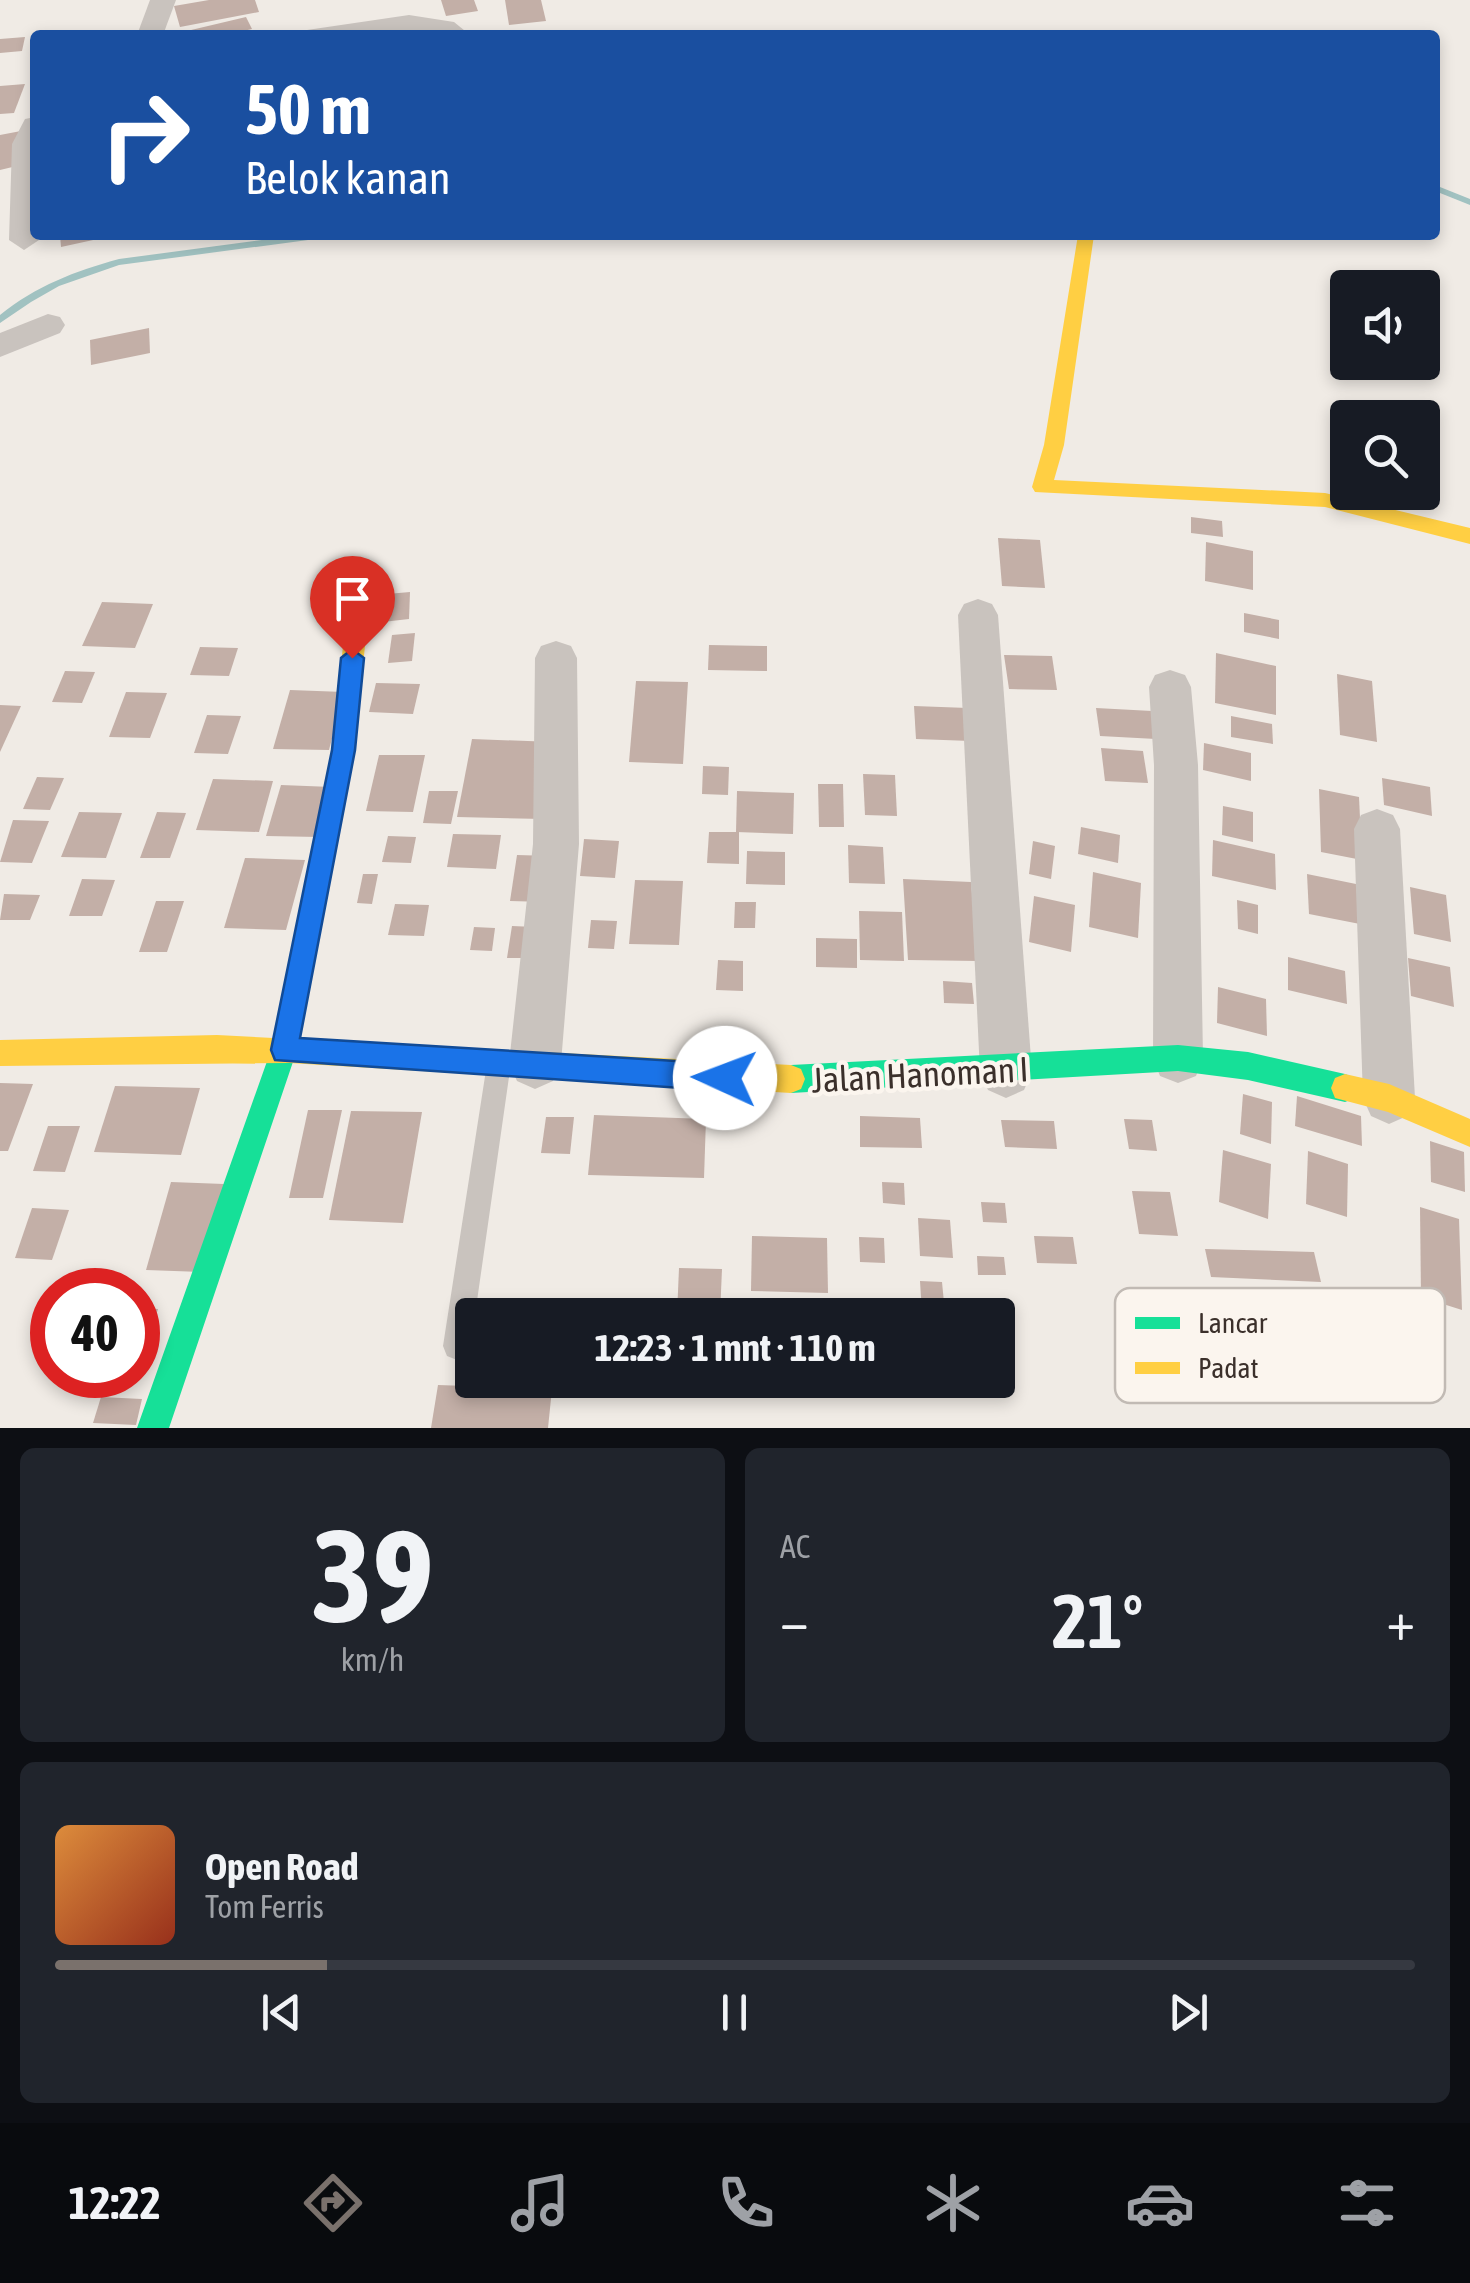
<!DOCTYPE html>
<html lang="id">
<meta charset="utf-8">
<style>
body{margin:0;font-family:"Asap Condensed",sans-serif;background:#20242c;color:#f1f3f6;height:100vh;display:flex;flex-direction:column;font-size:38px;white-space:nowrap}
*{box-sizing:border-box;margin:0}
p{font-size:32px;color:#9ea1a6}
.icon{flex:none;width:55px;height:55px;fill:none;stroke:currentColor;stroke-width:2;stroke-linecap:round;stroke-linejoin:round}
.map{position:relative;height:1428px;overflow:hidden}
.sheet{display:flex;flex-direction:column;gap:20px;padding:20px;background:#0d0f14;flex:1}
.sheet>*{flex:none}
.guide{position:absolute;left:30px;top:30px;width:1410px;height:210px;border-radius:10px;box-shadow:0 5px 15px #0003;background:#1a4fa0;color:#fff;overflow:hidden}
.controls{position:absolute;left:1330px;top:270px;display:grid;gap:20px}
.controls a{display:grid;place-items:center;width:110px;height:110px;border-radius:10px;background:#171b24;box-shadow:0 5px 15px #0003;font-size:50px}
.speed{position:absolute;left:30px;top:1268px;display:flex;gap:20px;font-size:50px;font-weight:700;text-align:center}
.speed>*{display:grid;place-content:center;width:130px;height:130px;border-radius:50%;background:#171b24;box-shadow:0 5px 15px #0003;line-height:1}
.speed .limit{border:15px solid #d22;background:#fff;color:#111}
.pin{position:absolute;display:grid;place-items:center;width:85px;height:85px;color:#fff;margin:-102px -42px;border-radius:50% 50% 50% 0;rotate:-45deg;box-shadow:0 0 10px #0007}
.pin .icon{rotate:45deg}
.me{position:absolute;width:110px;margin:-55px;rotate:272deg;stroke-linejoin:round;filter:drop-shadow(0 0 8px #0008)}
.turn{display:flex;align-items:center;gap:35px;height:210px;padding:0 50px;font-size:45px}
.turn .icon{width:130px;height:130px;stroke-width:2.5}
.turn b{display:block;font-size:70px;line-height:85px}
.big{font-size:75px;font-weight:700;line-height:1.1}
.sheet .tile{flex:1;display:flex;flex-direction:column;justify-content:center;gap:15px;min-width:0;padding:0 35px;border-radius:15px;background:#20242c}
.sheet .dial{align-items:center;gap:0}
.dial b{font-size:130px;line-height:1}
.song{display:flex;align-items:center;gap:30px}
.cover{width:120px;height:120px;border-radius:15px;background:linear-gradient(135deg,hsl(30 70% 55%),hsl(10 70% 35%))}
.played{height:10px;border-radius:5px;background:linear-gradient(90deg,#7a716c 20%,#363941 20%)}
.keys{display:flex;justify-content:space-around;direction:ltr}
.heat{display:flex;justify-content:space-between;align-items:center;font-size:55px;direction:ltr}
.sheet .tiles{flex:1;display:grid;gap:20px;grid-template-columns:1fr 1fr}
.tile:last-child{grid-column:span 2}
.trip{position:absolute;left:455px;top:1298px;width:560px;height:100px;border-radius:10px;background:#171b24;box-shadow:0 5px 15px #0003;font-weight:700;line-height:100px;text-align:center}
.tab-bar{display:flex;height:160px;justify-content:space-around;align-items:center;background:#090b0e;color:#9ea1a6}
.tab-bar .icon{width:70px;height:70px}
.tab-bar .current{color:#7a716c}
.tab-bar b{font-size:45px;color:#f1f3f6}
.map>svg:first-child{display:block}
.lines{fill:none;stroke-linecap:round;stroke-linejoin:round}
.stream{fill:#a1c2c1;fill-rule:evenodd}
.building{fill:#c3afa7}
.lane{fill:#c9c3be;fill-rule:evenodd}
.street{fill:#c9c3be;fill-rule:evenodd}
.fast{fill:#16e098;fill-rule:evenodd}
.slow{fill:#ffcf43;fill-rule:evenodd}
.route{fill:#1a73e8;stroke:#114b97;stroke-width:2.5}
.labels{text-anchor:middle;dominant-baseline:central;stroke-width:9;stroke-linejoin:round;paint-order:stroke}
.near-street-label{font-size:35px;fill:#3b302b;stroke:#fbf5ee}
.key{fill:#fbf5ee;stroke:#c1bab4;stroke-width:2.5}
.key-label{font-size:28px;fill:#3b302b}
</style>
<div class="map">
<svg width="1470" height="1428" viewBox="0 0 1470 1428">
<rect width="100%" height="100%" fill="#f0ebe5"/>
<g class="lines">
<!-- stream -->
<g class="stream">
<polygon points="1435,185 1470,199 1470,205 1435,191"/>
<path d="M300,235H328L323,238L119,265L59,286L31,302L0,323V315C36,286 75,271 119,259Z"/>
</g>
</g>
<!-- building -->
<g class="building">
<polygon points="209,0 255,0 259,12 180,27 174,6"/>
<polygon points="441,0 474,0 478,11 446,16"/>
<polygon points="505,0 541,0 546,21 509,25"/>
<polygon points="246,17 252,29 226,35 170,35"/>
<polygon points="25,37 22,51 0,53 0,39"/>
<polygon points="25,84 14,113 0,114 0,86"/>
<polygon points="21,131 25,164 0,170 0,135"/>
<polygon points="60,235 106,235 107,237 61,247"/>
<polygon points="149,328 150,353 91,365 90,340"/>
<polygon points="1191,517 1222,521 1223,537 1191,533"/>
<polygon points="998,538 1040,540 1045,588 1002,586"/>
<polygon points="1206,542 1253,551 1253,590 1205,581"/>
<polygon points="410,592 409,619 374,623 376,595"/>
<polygon points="102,602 153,604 135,648 82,646"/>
<polygon points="1244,613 1279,620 1279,639 1244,632"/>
<polygon points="415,633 412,661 388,663 392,635"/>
<polygon points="709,645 767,646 767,671 708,670"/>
<polygon points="200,647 238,648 229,676 190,675"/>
<polygon points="1216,653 1276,666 1276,715 1215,703"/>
<polygon points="1004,655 1052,656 1057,690 1009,689"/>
<polygon points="65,671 95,672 82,703 52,702"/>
<polygon points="1337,674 1372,681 1377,742 1340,735"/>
<polygon points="636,681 688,682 683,764 629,762"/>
<polygon points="376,683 420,684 413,714 369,712"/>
<polygon points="290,690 344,692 329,750 273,749"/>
<polygon points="126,692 167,693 150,738 109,737"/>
<polygon points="0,705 21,706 0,752"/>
<polygon points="914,706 968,708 971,741 916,739"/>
<polygon points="1096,708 1152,711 1156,739 1100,736"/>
<polygon points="207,715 241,716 228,754 194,753"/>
<polygon points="1231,716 1272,724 1273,744 1231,737"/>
<polygon points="472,739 554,742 543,819 457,817"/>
<polygon points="1204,743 1251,753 1251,781 1203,770"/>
<polygon points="1101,748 1143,751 1148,783 1105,781"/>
<polygon points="379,755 425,755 413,812 366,811"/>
<polygon points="703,766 729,767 728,795 702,794"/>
<polygon points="863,774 895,775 897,816 865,815"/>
<polygon points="37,777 64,778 50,810 23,809"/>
<polygon points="1382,778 1430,787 1432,816 1384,805"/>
<polygon points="213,779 273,781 259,832 196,830"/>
<polygon points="818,784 843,784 844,827 819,827"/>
<polygon points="281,785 332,787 319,837 266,836"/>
<polygon points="1319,789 1359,797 1362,860 1321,852"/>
<polygon points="429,791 458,791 451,824 423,823"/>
<polygon points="737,791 794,793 793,834 736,832"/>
<polygon points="1223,806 1253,812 1253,842 1222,835"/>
<polygon points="79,812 122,813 106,858 61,857"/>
<polygon points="157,812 186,813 170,858 140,858"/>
<polygon points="13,820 49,821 32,863 0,862"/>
<polygon points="1081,827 1120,835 1118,863 1078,854"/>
<polygon points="709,832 739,832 739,864 707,863"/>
<polygon points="453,834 501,835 496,869 447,867"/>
<polygon points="388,836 416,837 411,863 382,862"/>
<polygon points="584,839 619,841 615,878 580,876"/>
<polygon points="1213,840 1275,854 1276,890 1212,876"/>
<polygon points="1033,841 1055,846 1051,879 1029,874"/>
<polygon points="848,845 883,847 885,884 849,883"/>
<polygon points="747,851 785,852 785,885 746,884"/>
<polygon points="517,855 551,856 546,902 510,901"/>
<polygon points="245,858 305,860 286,930 224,928"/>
<polygon points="1093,872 1141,883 1138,938 1089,927"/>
<polygon points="363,874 378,874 372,904 357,903"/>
<polygon points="1307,874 1356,884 1360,924 1309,914"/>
<polygon points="82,879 115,880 102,916 69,916"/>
<polygon points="903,879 971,882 978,961 908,960"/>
<polygon points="635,880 683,881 679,945 629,944"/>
<polygon points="1410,887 1446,895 1451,942 1414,934"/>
<polygon points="4,894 40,895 30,920 0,920"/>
<polygon points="1034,896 1075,905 1071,952 1029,942"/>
<polygon points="1237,900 1258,905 1258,934 1238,929"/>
<polygon points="156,901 184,901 167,952 139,952"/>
<polygon points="735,902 756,902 755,928 734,928"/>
<polygon points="395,904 429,905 424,936 388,935"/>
<polygon points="859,911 902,912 904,961 860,960"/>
<polygon points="591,920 617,921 614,949 588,948"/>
<polygon points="512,926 535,927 531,958 507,958"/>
<polygon points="474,927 495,928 492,951 470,950"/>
<polygon points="816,938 857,939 857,968 816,967"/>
<polygon points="1288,957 1345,971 1347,1004 1288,990"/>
<polygon points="1408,958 1450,967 1454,1007 1411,996"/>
<polygon points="718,960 743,961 743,991 716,990"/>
<polygon points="943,981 972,983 974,1004 944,1003"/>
<polygon points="1218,987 1266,999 1267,1036 1217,1023"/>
<polygon points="0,1083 33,1084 8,1151 0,1151"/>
<polygon points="115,1086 200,1088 181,1155 94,1152"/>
<polygon points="1243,1094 1272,1102 1271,1144 1240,1134"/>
<polygon points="1297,1096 1361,1116 1362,1146 1295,1126"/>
<polygon points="308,1110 342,1110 323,1198 289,1198"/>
<polygon points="351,1111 422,1112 403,1223 329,1220"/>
<polygon points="594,1115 706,1119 704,1178 588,1175"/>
<polygon points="860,1116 920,1118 922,1148 860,1147"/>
<polygon points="546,1117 574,1117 570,1154 541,1153"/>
<polygon points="1124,1119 1152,1120 1157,1151 1129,1149"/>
<polygon points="1001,1120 1054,1121 1057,1149 1005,1147"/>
<polygon points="48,1126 80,1126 65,1172 33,1171"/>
<polygon points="1430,1141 1464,1152 1465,1192 1431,1182"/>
<polygon points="1223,1150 1271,1164 1268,1219 1219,1202"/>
<polygon points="1308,1151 1348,1164 1347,1217 1306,1204"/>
<polygon points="171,1182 224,1184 202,1272 146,1270"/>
<polygon points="882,1182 904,1183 905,1205 883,1203"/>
<polygon points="1132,1191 1170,1192 1178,1236 1139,1234"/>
<polygon points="981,1202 1005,1203 1007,1223 983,1222"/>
<polygon points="1420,1207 1459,1219 1462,1310 1421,1297"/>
<polygon points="32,1208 69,1210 52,1260 15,1258"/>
<polygon points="918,1218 950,1220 953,1258 920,1256"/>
<polygon points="752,1236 827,1238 828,1293 751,1291"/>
<polygon points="1034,1236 1073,1237 1077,1264 1037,1263"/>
<polygon points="859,1237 884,1238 885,1263 860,1262"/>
<polygon points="1205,1249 1314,1252 1321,1282 1211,1277"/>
<polygon points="977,1256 1004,1257 1006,1275 978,1275"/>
<polygon points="679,1268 722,1269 720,1315 677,1315"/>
<polygon points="920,1281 942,1282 945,1313 922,1312"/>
<polygon points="138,1308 158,1309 150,1335 138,1335"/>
<polygon points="438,1385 552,1389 548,1428 431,1428"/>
<polygon points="101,1397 142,1399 136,1425 93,1423"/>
</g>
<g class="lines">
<!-- lane -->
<polygon class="lane" points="498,1058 507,1061 510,1070 475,1315 472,1315 471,1346 467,1356 457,1360 447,1356 443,1346 486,1070 489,1061"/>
<!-- street -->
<g class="street">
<polygon points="150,0 176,0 163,35 137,35"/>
<polygon points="409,15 454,22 470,35 409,30 303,35 307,30"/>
<polygon points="35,117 35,235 39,240 24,250 9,240 12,144 25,119"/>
<polygon points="48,314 60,317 65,325 60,333 0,357 0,333"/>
<polygon points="978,599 992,604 998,615 1032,1072 1024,1090 1006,1098 988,1090 980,1072 958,615 964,604"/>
<polygon points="556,641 571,646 577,658 579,844 561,1063 553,1081 535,1089 517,1081 509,1063 533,844 535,658 541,646"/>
<polygon points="1170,670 1185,675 1191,687 1198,765 1203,1058 1196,1076 1178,1083 1160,1076 1153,1058 1154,765 1149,687 1155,675"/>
<polygon points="1377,809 1393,815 1400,829 1415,1098 1407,1116 1389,1124 1371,1116 1363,1098 1354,829 1361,815"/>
</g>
<!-- fast -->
<g class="fast">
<polygon points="325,831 334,834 337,842 297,1050 169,1428 137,1428 271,1050 313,842 316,834"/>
<polygon points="1178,1045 1248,1052 1345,1074 1355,1078 1359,1088 1355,1098 1345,1102 1248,1080 1178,1071 791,1093 781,1089 777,1079 781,1069 791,1065"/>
</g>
<!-- slow -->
<g class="slow">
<polygon points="1078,235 1094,235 1064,445 1054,480 1325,493 1470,528 1470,544 1325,507 1035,492 1032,487 1044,445"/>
<polygon points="356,618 367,627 354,750 337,842 334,850 325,853 316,850 313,842 332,750 345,627"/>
<polygon points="217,1035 791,1065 801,1069 805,1079 801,1089 791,1093 289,1063 0,1066 0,1040"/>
<polygon points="1345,1074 1389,1084 1470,1119 1470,1147 1388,1112 1335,1098 1331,1088 1335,1078"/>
</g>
</g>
<!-- route -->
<polygon class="route" points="352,649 364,658 355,750 300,1038 725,1064 735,1068 739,1078 735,1087 725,1091 275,1060 271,1050 332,750 341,658"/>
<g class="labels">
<!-- near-street labels -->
<g class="near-street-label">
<text transform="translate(920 1074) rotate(-3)">Jalan Hanoman I</text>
</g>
</g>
<!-- legend -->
<rect x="1115" y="1288" width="330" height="115" rx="15" class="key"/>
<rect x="1135" y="1317" width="45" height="12" fill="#16e098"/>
<rect x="1135" y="1362" width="45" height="12" fill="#ffcf43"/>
<g class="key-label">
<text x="1198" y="1333">Lancar</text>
<text x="1198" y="1378">Padat</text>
</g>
</svg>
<div class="controls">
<a><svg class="icon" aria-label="sound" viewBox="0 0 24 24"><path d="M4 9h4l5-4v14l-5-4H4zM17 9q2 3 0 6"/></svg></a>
<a><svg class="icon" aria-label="search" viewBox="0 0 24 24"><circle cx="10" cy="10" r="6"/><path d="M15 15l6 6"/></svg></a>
</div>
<div class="speed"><div class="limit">40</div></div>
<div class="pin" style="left:352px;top:658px;background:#d93025"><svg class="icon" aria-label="arrive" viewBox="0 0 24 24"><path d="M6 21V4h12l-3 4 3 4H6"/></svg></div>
<svg class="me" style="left:725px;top:1078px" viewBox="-20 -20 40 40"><circle r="19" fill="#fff"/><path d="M0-13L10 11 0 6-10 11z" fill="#1a73e8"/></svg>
<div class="trip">12:23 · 1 mnt · 110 m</div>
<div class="guide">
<div class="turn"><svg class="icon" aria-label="right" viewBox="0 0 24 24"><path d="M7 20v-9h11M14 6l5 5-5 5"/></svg><div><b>50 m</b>Belok kanan</div></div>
</div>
</div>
<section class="sheet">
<div class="tiles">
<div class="tile dial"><b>39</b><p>km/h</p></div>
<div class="tile"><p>AC</p>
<div class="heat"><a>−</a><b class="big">21°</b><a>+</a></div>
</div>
<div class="tile">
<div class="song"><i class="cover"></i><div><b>Open Road</b><p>Tom Ferris</p></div></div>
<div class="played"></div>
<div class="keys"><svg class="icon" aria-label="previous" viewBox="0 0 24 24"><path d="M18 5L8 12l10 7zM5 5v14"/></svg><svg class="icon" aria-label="pause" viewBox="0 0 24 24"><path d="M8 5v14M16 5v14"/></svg><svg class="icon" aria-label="next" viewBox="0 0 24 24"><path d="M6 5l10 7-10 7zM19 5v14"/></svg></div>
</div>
</div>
</section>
<nav class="tab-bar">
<b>12:22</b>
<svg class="icon current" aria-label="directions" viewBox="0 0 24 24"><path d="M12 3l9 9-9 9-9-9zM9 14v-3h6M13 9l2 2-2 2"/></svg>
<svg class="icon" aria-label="music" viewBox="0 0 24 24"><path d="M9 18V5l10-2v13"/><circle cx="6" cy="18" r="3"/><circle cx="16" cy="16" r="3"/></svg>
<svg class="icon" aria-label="phone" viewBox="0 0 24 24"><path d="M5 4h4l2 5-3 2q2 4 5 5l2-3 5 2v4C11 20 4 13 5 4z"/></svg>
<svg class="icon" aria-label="climate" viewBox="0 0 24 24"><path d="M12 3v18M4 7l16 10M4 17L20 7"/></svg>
<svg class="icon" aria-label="car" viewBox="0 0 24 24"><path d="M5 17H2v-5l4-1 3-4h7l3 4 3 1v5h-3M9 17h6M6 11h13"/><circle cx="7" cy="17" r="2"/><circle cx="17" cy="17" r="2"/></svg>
<svg class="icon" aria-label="filters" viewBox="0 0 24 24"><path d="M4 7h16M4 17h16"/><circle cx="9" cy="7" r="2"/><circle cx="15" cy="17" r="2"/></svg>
</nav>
